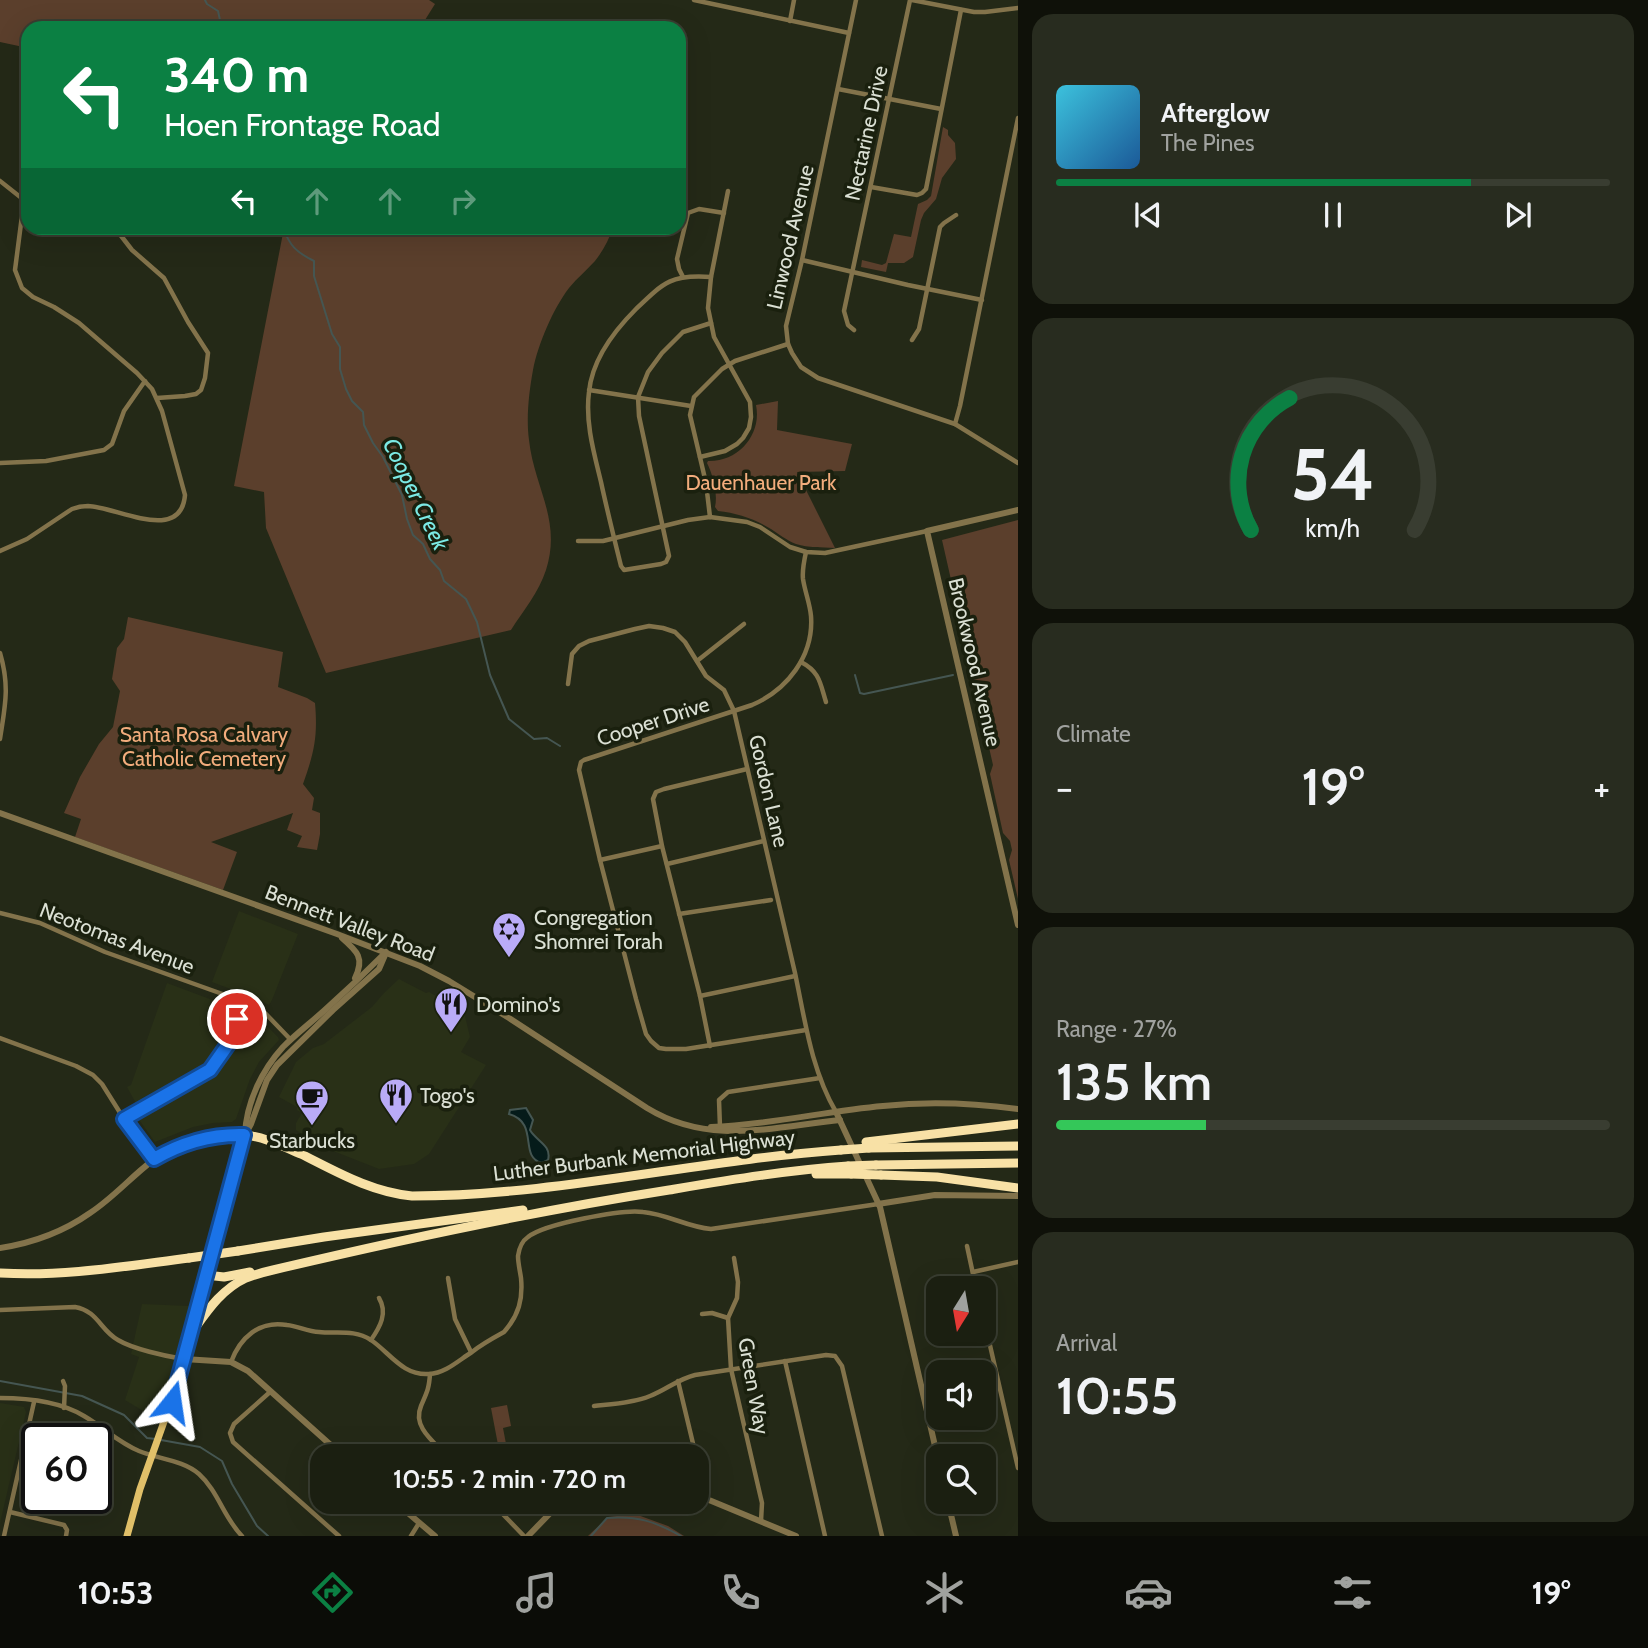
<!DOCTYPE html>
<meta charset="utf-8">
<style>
body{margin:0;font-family:Cabin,sans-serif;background:#282c1f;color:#f1f3f6;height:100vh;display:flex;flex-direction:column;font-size:26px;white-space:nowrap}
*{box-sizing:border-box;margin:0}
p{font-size:23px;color:#a0a29f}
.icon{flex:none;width:38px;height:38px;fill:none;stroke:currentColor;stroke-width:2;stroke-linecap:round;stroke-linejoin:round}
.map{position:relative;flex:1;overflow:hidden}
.drawer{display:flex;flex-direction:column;gap:14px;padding:14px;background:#0f1109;width:630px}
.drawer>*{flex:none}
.banner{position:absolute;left:21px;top:21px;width:665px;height:214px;border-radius:21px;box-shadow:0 7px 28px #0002,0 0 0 2px #393d31;background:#0b8043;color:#fff;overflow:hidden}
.needle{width:46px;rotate:191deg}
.tools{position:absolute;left:926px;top:1276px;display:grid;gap:14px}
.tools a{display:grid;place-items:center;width:70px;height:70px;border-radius:14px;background:#1b1f11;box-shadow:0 7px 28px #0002,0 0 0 2px #393d31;font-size:35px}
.speed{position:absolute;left:21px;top:1423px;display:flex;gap:14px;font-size:35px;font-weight:700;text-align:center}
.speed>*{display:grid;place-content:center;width:91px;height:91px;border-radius:50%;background:#1b1f11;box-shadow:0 7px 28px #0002,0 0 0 2px #393d31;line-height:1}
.speed .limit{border:4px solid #111;border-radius:10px;background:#fff;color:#111}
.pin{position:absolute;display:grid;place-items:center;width:60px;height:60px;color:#fff;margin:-30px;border:4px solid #fff;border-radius:50%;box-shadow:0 2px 7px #0007}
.me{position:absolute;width:77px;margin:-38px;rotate:15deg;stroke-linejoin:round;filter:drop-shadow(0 0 5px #0008)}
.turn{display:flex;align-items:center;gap:24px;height:147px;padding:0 28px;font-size:32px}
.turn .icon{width:91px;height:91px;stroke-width:2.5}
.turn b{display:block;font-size:49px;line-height:60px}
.lanes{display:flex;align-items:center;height:66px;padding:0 28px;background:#0003;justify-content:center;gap:35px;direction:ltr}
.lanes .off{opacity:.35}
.big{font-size:52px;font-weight:600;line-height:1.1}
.drawer .card{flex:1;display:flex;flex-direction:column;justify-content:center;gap:10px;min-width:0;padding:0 24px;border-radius:21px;background:#282c1f}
.drawer .dial{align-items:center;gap:0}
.dial svg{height:182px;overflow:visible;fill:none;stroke:#393d31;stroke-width:7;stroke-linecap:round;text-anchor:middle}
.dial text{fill:#f1f3f6;stroke:none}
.song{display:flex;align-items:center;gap:21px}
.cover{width:84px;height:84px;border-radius:10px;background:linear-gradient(135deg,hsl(190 70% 55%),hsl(210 70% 35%))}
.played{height:7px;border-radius:4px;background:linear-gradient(90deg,#0b8043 75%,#393d31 75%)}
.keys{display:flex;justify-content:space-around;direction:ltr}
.heat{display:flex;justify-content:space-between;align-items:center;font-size:38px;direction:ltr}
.charge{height:10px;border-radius:5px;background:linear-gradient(90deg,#34c759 27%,#393d31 0)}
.trip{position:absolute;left:310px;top:1444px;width:399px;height:70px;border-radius:21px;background:#1b1f11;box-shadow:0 7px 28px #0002,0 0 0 2px #393d31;font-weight:600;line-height:70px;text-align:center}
.tabs{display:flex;height:112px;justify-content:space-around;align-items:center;background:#0b0c07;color:#a0a29f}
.tabs .icon{width:49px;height:49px}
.tabs .active{color:#0b8043}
.tabs b{font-size:32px;color:#f1f3f6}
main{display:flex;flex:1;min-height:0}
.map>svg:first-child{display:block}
.built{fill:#293017}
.green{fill:#5b3f2c}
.water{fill:#051b1a;stroke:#455652;stroke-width:2}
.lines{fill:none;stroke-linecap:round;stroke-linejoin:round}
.stream{stroke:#455652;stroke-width:2}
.minor{stroke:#83734b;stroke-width:4.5}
.tertiary{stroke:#83734b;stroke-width:6}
.primary{stroke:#e1c069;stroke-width:7}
.motorway{stroke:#f8e1a6;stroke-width:9}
.motorway-bridge{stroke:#f8e1a6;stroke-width:9}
.route-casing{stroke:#114b97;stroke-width:18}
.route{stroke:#1a73e8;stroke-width:12}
.labels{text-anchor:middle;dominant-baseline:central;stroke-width:7;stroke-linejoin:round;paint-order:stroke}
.street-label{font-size:21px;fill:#dbe0d4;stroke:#1a200e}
.park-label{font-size:21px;fill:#f2ac7c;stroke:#1a200e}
.poi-label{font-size:21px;fill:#dbe0d4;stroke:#1a200e;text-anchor:start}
.water-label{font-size:23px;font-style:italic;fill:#7beae5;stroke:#1a200e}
</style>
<main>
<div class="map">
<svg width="1018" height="1536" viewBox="0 0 1018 1536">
<rect width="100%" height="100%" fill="#242917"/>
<!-- built -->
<g class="built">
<polygon points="239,911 298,934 272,1000 269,1005 252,997 212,982"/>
<polygon points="399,979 426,993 429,992 464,1012 470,1037 461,1052 486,1065 429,1154 414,1164 379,1169 323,1147 296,1130 296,1123 302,1113 297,1110 297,1107 279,1097 296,1062 313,1048 324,1044 372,1007 384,993"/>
<polygon points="167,983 231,1007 233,1012 220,1046 205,1068 195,1075 171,1085 137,1105 127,1087 131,1085"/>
<polygon points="248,1012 264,1023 278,1037 279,1040 259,1062 250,1079 236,1119 232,1122 213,1123 193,1127 155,1142 137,1117 207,1081 217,1073 233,1046 243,1014"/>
<polygon points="142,1304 189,1306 158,1420 125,1400 139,1357 131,1354"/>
<polygon points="0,1403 24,1407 26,1412 0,1523"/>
</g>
<!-- green -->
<g class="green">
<polygon points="0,0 429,0 435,4 420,28 28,28 28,48 0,42"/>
<polygon points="943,127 948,130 948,135 955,143 956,159 942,178 936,199 924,213 921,220 913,257 904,263 888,263 886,272 861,267 862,260 882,265 886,263 894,234 911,237 918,204 927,200 931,196"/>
<path d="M284,228H613C609,239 603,251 595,261C587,270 577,278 569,288C553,309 538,344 533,370C529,392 526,418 529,440C534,487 562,520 546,570C539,592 523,611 511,630L326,673L266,528L264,492L234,486Z"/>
<path d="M778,401L777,430L852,444L845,471L797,472L835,548C821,547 809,548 796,544C786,540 779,534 771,529C755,519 737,513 718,511L715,507C718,494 713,475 707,463L708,461C739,462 762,434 756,405Z"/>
<polygon points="1018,520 1018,899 1009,860 1012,850 1010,841 1003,833 990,774 993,765 942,540"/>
<path d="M128,617L283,652L278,687L307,698L315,703C318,737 314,753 303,784L314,798L312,810L320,813V834L317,850L297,847L302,836L287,830L293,813L211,842L237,852L223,890L75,837L81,819L64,813L80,777L99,744L113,727L120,691L112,679L117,648L124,639Z"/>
<polygon points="507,1405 511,1426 503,1428 507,1449 499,1450 491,1408"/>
<polygon points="635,1514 668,1526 684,1536 588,1536 608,1517"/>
</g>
<!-- water -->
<path class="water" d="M526,1108L533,1120L530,1130C536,1141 552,1145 548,1160L542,1163C518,1157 540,1123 509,1114L510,1110Z"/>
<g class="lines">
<!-- stream -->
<g class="stream">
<polyline points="205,0 207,4 218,11 220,20 231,26 230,28"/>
<path d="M283,228C290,246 296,252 314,261V276L332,334L340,347V369L346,389L352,401L363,412L364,425L373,443L383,457L402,495L407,519L413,535L423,544L430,559L440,570L444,581L466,599L477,622L490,675L509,719L534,739L547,738L560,746"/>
<polyline points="855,675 860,693 864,694 953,675"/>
<polyline points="0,1381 82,1396 124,1415 147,1438 156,1439"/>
<polyline points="161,1440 200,1447 222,1461 232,1484 257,1526 268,1536"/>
<path d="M591,1536L607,1518C638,1516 654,1521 681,1536"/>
</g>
<!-- minor -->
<g class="minor">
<polyline points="694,0 849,33"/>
<polyline points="856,0 802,260 786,326 788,344 792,353 801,367 818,378 955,424 1018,463"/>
<polyline points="912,0 974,12 985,12 1018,8"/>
<polyline points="790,21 794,0"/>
<polyline points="838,89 941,109"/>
<path d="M0,181L24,200L15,270L22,288L33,297L54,307L79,323L137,373L152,389L162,411L185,495C181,544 117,507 88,506C83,506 77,507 72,509L27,539L0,551"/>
<polyline points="871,187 917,195 922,193 926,189 961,10"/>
<polyline points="115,228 132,250 164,278 188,322 208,353 205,378 201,390 196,394 185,396 157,398"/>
<polyline points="802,260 908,285 982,300"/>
<polyline points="683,277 679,269 677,259 688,213 699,209 724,213"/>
<path d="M711,323L683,332L662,353L648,372L638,397L639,416L669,556L666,562L661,564L624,570L621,566C614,538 607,510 601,482C594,453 585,422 589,392C592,360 615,330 636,309C664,282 672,274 711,277"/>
<polyline points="854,330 848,325 844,311 910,0"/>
<polyline points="912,340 919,329 940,227 944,223 956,215"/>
<polyline points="589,390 691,406"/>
<polyline points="955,424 960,406 1018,118"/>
<polyline points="700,457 725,451 737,444 743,438 749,428 751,417 750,402 714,337 708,308 711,277 728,191"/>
<polyline points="0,463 46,461 104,450 112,444 124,411 145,381"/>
<polyline points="710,517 706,483 690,415 694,397 722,369 735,361 788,344"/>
<polyline points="578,541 603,541 688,520 710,517 747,522 760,527 790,547 806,552 825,553 927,531"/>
<path d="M806,552C804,561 802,570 803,579C805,592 810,604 811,616C814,656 787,690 752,705L584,760L581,762L579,770L600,860L636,999L646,1034L651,1041L659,1048L666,1049H686L806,1030"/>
<path d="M0,653C10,687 5,706 0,739"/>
<polyline points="697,661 744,624"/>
<path d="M801,662C820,672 820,683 826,702"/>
<path d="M568,684L572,654L579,646L589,641L635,629L649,626L663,628L675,632L685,642L706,676L724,690L734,711C754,798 775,886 795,973C805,1020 811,1069 836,1112"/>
<polyline points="600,860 662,846"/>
<polyline points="667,864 764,841"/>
<polyline points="0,913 40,923 105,952 242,1001 265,1013 291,1040"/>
<polyline points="679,914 771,900"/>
<polyline points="700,996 795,976"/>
<polyline points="0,1038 76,1066 93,1075 102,1084 124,1119 154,1159"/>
<polyline points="710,1046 700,996 662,846 653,799 656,792 664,789 747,769"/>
<polyline points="124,1119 210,1070 229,1043 242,1001"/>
<polyline points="720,1127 719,1100 728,1092 820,1078"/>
<polyline points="967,1246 976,1288"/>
<polyline points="734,1258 738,1282 737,1298 728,1318 731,1369 762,1503 761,1521"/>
<polyline points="973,1272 1018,1262"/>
<polyline points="448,1278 455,1319 471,1352"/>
<path d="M0,1310L75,1307C98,1311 100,1330 118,1340C133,1349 165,1356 183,1359"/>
<polyline points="702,1314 712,1313 728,1318"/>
<polyline points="984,1319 1018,1468"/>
<path d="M371,1340C380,1327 388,1313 379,1298"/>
<polyline points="785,1361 825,1536"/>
<path d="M231,1362C240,1338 259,1320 287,1325C298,1326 308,1332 319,1332C337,1334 354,1329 371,1340C390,1353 403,1376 429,1374C446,1373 459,1360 472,1352C482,1344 493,1338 504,1332C519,1315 523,1299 521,1278C520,1271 518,1263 518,1256C519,1249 522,1241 528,1237C544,1224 622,1209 643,1212C667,1214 687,1227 711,1229L878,1204"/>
<path d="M430,1374C429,1389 427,1392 421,1406C412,1427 434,1442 447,1456"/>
<polyline points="63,1381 65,1386 64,1408"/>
<polyline points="678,1381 696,1456"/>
<polyline points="270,1392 234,1424 230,1433 233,1442 339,1536"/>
<path d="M0,1398C27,1398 61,1402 84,1416C103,1427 119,1443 139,1451C158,1459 183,1460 199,1474C218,1491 224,1518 242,1536"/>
<path d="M594,1406C612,1404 633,1403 650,1396C666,1390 678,1379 695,1375L826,1355L835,1356L842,1366L882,1536"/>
<polyline points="96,1449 101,1427"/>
<polyline points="696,1463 696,1465"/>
<polyline points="491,1502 524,1536"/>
<polyline points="10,1512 64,1525 67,1530 66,1536"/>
<polyline points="4,1536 34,1402"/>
<polyline points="411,1536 419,1523"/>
</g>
<!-- tertiary -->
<g class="tertiary">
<polyline points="1018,510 927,531 1018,925"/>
<path d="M0,813L337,934L420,966L449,981L509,1018L647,1108C709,1146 773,1127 840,1120"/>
<path d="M342,938C357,951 365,958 355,978"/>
<polyline points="836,1112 880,1207 938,1459"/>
<path d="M711,1127C769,1125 826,1111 883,1106C929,1101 973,1103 1018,1109"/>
<polyline points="246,1133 251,1124 267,1080 277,1065 333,1010 379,969 385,955"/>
<path d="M245,1135C246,1103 262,1070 283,1047C297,1033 313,1021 327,1008C347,990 367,971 386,952"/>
<polyline points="878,1204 935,1195 1018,1196"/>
<path d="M0,1248C33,1243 63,1232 90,1213C113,1198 131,1177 152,1161C179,1140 212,1134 245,1135"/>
<polyline points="184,1359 231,1362 248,1371 343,1456"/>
<polyline points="696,1494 709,1500 796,1536"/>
<polyline points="395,1502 435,1536"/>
<polyline points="948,1502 956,1536"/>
<polyline points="528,1536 561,1502"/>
</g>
<!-- primary -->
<polyline class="primary" points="127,1536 140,1489 171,1402 245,1135"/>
<!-- motorway -->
<g class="motorway">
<path d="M245,1135C265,1137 282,1146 301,1154C337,1172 371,1192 412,1196C556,1196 697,1160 841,1150"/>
<polyline points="866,1142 1018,1124"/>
<polyline points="869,1148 1018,1146"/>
<polyline points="876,1165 1018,1163"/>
<polyline points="816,1174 851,1174"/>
<polyline points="881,1175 937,1177 1018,1188"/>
<polyline points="238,1251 324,1237 523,1210"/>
<path d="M0,1273C64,1277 126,1266 189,1258"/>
<polyline points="206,1275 224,1277 250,1272"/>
<path d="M190,1335C206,1313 220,1290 246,1278C254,1275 264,1272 273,1270C404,1239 536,1211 669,1190C729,1180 788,1170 848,1166"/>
</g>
<!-- motorway-bridge -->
<g class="motorway-bridge">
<polyline points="841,1150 869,1148"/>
<polyline points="848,1166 876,1165"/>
<polyline points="851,1174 881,1175"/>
<polyline points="189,1258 238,1251"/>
</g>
</g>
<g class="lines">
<!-- route casing -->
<g class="route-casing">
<path id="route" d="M172,1402L244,1135C211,1134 183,1142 154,1159L124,1119L210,1070L229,1043L237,1019"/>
</g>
<!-- route -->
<use href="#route" class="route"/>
</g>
<!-- icons -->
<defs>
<g id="synagogue-pin" transform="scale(1.75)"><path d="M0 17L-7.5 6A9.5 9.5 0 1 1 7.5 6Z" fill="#b9abf7" stroke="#1a200e"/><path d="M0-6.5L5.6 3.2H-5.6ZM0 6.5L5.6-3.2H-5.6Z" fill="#111"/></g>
<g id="restaurant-pin" transform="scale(1.75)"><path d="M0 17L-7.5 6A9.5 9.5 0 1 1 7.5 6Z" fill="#b9abf7" stroke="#1a200e"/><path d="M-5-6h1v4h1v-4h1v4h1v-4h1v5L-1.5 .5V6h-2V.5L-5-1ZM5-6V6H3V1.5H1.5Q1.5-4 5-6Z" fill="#111"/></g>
<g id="cafe-pin" transform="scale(1.75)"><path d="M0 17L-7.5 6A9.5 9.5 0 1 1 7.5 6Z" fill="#b9abf7" stroke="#1a200e"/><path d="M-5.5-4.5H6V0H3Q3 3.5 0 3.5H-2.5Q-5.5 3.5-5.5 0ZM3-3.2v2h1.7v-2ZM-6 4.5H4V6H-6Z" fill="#111"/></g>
</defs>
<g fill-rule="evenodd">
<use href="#synagogue-pin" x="509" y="929"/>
<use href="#restaurant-pin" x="451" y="1004"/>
<use href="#restaurant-pin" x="396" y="1095"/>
<use href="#cafe-pin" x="312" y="1097"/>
</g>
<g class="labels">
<!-- street labels -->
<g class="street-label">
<text transform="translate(866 133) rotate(-78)">Nectarine Drive</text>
<text transform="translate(790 237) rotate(-77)">Linwood Avenue</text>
<text transform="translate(975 662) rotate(77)">Brookwood Avenue</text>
<text transform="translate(653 721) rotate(-18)">Cooper Drive</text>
<text transform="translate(769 791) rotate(77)">Gordon Lane</text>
<text transform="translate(350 923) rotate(21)">Bennett Valley Road</text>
<text transform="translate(117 938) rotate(21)">Neotomas Avenue</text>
<text transform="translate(644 1155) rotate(-7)">Luther Burbank Memorial Highway</text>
<text transform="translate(754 1386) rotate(80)">Green Way</text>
</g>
<!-- park labels -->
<g class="park-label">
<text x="761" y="482">Dauenhauer Park</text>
<text x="204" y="734">Santa Rosa Calvary<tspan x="204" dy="24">Catholic Cemetery</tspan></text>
</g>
<!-- poi labels -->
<g class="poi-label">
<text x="534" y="917">Congregation<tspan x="534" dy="24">Shomrei Torah</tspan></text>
<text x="476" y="1004">Domino's</text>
<text x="420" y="1095">Togo's</text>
<text x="312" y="1140" text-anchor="middle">Starbucks</text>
</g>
<!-- water labels -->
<g class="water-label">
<text transform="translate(416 494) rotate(64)">Cooper Creek</text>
</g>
</g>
</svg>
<div class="tools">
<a><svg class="needle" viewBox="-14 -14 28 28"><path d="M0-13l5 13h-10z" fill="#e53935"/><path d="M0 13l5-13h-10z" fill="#a0a29f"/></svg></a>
<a><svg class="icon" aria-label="sound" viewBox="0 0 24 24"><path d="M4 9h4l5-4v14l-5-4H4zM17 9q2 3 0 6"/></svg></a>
<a><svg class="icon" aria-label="search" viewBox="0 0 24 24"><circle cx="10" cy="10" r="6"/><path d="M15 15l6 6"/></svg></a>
</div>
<div class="speed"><div class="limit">60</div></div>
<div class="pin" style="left:237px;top:1019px;background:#d93025"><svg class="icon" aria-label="arrive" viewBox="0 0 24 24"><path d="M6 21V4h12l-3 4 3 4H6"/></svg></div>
<svg class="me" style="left:172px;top:1402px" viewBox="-20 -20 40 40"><path d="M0-17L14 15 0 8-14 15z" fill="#1a73e8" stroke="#fff" stroke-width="4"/></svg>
<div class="trip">10:55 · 2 min · 720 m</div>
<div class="banner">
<div class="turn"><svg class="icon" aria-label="left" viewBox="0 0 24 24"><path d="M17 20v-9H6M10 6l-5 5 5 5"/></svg><div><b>340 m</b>Hoen Frontage Road</div></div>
<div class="lanes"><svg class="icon" aria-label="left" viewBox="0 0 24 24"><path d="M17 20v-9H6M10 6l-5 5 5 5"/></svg><svg class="icon off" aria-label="ahead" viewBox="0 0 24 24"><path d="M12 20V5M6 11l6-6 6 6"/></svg><svg class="icon off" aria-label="ahead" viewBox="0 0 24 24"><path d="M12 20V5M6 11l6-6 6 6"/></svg><svg class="icon off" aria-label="right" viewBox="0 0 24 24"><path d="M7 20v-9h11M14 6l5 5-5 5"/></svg></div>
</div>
</div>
<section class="drawer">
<div class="card">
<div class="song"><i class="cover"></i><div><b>Afterglow</b><p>The Pines</p></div></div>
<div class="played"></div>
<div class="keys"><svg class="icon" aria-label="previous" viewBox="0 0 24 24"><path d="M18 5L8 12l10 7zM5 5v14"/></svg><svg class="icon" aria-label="pause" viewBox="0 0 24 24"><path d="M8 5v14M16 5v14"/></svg><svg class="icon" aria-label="next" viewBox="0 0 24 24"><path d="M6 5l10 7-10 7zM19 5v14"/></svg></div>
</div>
<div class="card dial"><svg viewBox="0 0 100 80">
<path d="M14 69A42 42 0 1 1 86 69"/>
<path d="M14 69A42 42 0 0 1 31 11" stroke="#0b8043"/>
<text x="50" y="56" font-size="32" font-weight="700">54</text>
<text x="50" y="72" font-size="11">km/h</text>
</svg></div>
<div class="card"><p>Climate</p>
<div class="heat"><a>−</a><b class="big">19°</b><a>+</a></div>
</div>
<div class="card"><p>Range · 27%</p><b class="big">135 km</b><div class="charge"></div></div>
<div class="card"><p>Arrival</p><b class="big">10:55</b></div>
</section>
</main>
<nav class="tabs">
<b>10:53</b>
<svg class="icon active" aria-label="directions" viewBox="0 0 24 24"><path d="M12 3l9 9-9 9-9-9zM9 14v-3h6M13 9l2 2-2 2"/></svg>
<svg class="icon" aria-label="music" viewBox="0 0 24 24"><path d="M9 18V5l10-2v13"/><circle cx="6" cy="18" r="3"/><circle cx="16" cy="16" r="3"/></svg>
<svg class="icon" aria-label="phone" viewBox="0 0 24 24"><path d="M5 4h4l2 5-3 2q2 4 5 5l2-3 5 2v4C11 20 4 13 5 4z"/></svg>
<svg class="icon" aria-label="climate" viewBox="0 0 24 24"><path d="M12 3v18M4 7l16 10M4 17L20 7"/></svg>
<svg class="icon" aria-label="car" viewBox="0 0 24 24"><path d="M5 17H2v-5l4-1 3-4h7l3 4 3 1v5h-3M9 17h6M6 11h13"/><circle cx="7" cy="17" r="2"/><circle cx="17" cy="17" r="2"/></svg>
<svg class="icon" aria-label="filters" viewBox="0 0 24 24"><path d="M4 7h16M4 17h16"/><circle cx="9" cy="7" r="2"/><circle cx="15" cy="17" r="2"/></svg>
<b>19°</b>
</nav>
